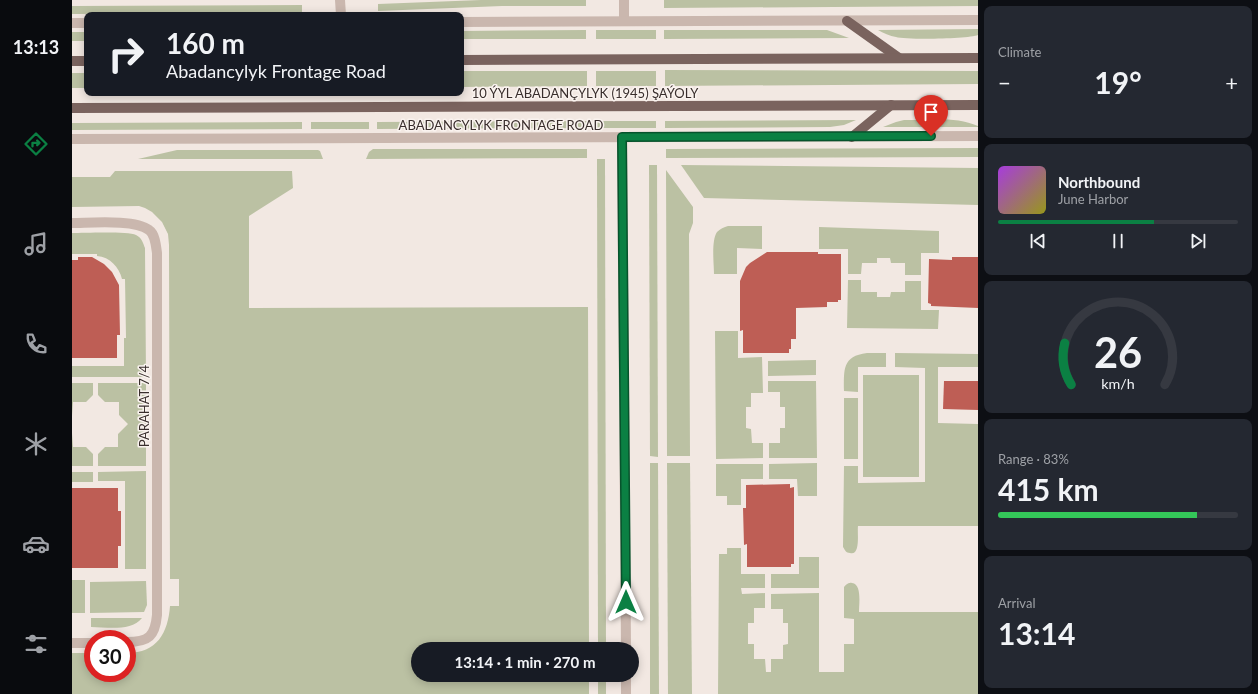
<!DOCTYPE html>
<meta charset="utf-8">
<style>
body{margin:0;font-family:Lato,sans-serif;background:#242831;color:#f1f3f6;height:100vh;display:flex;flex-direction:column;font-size:15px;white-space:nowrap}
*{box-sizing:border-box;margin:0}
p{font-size:13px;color:#9ea1a6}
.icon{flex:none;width:22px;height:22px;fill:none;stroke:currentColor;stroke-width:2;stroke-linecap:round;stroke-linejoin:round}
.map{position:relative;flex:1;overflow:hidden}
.sheet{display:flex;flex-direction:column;gap:6px;padding:6px;background:#0d0f14;width:280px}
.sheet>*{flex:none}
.hud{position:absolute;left:12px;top:12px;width:380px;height:84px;border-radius:8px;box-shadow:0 2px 10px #0003;background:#171b24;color:#f1f3f6;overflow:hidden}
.speed{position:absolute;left:12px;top:630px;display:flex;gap:8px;font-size:20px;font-weight:700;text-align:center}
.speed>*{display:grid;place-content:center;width:52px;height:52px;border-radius:50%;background:#171b24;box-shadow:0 2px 10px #0003;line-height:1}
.speed .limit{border:6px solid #d22;background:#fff;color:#111}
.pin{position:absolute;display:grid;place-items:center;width:34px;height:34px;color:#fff;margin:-41px -17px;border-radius:50% 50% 50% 0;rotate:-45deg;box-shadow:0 0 4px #0007}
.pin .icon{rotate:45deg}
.me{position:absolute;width:44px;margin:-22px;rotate:0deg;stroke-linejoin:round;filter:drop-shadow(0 0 3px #0008)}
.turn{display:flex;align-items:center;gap:14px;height:84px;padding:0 16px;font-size:18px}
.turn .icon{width:52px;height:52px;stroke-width:2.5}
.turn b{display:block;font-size:28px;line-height:34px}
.big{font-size:30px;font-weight:700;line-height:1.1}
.sheet .widget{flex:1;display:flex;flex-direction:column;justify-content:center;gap:6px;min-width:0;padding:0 14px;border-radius:8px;background:#242831}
.sheet .dial{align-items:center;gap:0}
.dial svg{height:104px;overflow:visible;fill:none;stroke:#363941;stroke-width:7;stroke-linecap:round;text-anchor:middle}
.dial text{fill:#f1f3f6;stroke:none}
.song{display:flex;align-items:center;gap:12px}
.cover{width:48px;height:48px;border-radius:6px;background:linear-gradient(135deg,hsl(280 70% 55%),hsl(60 70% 35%))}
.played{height:4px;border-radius:2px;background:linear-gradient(90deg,#0b8043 65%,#363941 65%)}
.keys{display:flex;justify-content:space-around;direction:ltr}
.heat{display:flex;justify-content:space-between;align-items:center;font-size:22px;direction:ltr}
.charge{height:6px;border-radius:3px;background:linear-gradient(90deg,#34c759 83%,#363941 0)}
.trip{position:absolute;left:339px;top:642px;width:228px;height:40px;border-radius:20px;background:#171b24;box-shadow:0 2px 10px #0003;font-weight:700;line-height:40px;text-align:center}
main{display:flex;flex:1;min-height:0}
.dock{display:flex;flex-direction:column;width:72px;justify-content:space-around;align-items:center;background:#090b0e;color:#9ea1a6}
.dock .icon{width:28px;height:28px}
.dock .selected{color:#0b8043}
.dock b{font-size:18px;color:#f1f3f6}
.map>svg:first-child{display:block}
.green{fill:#bbc1a3}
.building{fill:#be5e55}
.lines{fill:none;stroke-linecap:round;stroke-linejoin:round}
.street{stroke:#cab7ae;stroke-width:10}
.primary{stroke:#7a635e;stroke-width:10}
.route-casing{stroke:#07532c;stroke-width:10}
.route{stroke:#0b8043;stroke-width:7}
.labels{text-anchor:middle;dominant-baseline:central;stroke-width:3;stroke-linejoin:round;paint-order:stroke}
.street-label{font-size:13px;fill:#392e2c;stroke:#faf3ef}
</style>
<main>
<nav class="dock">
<b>13:13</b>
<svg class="icon selected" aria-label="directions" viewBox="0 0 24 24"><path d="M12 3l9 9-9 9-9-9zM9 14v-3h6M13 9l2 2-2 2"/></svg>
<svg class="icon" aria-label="music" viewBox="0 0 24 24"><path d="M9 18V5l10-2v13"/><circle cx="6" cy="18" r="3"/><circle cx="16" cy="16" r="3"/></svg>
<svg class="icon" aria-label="phone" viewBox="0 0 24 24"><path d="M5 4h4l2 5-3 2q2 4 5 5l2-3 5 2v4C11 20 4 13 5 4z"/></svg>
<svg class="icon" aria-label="climate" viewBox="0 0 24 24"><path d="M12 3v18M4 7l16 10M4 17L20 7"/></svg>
<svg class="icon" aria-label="car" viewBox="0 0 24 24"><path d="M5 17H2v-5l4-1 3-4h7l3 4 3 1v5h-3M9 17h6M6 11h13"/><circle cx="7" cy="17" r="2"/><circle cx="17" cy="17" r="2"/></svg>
<svg class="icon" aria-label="filters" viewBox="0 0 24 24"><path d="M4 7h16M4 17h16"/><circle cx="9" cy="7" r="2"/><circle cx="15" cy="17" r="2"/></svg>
</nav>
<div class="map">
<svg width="906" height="694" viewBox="0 0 906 694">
<rect width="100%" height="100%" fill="#f2e8e2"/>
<!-- green -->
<g class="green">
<polygon points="409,0 514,0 514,6 430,6 306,11 306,4"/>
<polygon points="592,0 906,0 906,6 592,8"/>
<polygon points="230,5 230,13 0,14 0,6"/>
<path d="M906,29V35C897,39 834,40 824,37C818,36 811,33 806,30Z"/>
<polygon points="514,30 514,39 389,39 389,31"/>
<rect x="524" y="30" width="60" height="9"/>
<polygon points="592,30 755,30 777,38 592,39"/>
<rect x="0" y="32" width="15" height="9"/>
<polygon points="593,70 906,71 906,84 593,86"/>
<polygon points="389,71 515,71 515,86 389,87"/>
<rect x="524" y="71" width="60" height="15"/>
<rect x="0" y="73" width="15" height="15"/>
<polygon points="784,120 772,125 758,127 593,128 593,121"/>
<path d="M832,120C856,120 884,116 906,126V127H811L824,122Z"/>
<polygon points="515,121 515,128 305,129 305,122"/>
<rect x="524" y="121" width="60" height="7"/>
<polygon points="230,122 230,129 0,130 0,123"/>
<rect x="239" y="122" width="58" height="7"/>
<polygon points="906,148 906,157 594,158 594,149"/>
<polygon points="301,149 515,149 515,158 294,159 297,152"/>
<polygon points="105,150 246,150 248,151 251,159 66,159"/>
<polygon points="525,159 533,159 534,649 526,649"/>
<polygon points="577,165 585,165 586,457 578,456"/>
<polygon points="609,165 906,168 906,205 632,198"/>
<polygon points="594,170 621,207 621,223 617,234 618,456 595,456"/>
<path d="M43,171H220L221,188L177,216V308L516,307L517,649H346V675H517V694H0V653H21V673H55V653C85,653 96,633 98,606H107V579H98L97,245L96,234L90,222L80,212L73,208L67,206L0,207V177H38Z"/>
<path d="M656,226H690V249L665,248V274H642C642,264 639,241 645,232C648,229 652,227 656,226Z"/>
<polygon points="747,227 867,231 867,253 849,253 849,275 833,275 833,263 819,263 818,258 805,258 805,263 790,263 789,274 776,274 776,249 747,249"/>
<path d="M0,233C12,233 56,231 64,235C70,238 71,243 73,248L74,377H0V366H52V338H54L53,279H50C47,267 38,257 25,256V254H0Z"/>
<polygon points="776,280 789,280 789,292 805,292 805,297 818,297 819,292 833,292 833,281 849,281 849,310 867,310 866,329 775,328"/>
<polygon points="643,331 666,331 666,358 690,357 691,393 679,393 679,407 674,407 674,428 679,429 680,443 691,443 691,458 644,459"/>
<path d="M795,353H814V367H786V392L772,391C772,370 770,356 795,353Z"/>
<path d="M823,353L906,354V367H866V423L906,424V526H786C785,532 789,556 778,553C774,553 773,550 771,547L772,466H786V483L853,482V368L823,367Z"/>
<polygon points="744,360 744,375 696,376 696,361"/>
<rect x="791" y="375" width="56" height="102"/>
<polygon points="696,381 744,381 745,458 697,458 697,443 708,443 708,428 713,428 713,407 708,407 708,392 696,392"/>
<polygon points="0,383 21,383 21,395 14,402 1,402 0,416"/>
<polygon points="26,383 74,383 74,466 26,466 26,454 33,447 46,447 46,434 56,424 47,415 47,402 33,402 26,395"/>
<rect x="772" y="398" width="14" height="61"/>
<polygon points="0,433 1,447 14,447 21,454 21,466 0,466"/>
<polygon points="578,463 586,463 587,694 578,694"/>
<polygon points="595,463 618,463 620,694 596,694"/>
<polygon points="745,463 745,496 726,496 725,479 697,479 697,464"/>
<polygon points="644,464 691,464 691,479 669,479 669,505 655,505 655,496 644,496"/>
<polygon points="74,471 74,569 53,569 53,481 26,481 26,472"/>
<rect x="0" y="472" width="21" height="10"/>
<path d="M655,548H669V574H693V588H669L670,594L693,593V608H682V623H676V644H682V659H693L694,672H699V659H711V645L716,644V623H711V609H699V594L747,593V672H772V644H782V619L772,618V587C774,585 776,582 780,583C790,584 787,604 787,612H906V694H646L647,554H655Z"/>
<polygon points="727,557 747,557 747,588 699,588 699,574 727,574"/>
<rect x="0" y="580" width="13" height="33"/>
<polygon points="74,581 75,605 72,612 18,613 18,582"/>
<path d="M19,618H70C59,632 34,627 19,627Z"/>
<rect x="526" y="675" width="8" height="19"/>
</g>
<!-- building -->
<g class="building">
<polygon points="695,252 746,252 746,254 769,254 769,300 766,300 766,302 755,302 755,307 724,308 724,339 719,339 719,349 717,349 717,353 671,353 671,330 668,331 668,281 674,267 678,263"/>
<polygon points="6,257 20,257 32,264 40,272 47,285 48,335 45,335 45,358 0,358 0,260 6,260"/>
<polygon points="880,257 906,257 906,308 859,306 859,304 856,303 857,259 880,260"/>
<polygon points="872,381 906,381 906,410 871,409"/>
<polygon points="718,484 718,488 722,487 722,564 719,564 719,567 675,567 675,544 672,545 671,508 674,508 674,485"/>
<polygon points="0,488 46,488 46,511 49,511 49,546 46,546 46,568 0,568"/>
</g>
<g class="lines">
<!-- street -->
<g class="street">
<polyline points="268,0 269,15"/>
<polyline points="552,21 552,0"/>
<polyline points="389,22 906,20"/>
<polyline points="0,23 15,23"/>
<polyline points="550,137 554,649"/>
<polyline points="0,139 906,136"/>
<path d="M0,223C18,223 63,219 77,230C83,234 84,245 85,253V615C83,636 77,642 55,642"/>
<polyline points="0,643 21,643"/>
<polyline points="554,675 554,694"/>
</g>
<!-- primary -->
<g class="primary">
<polyline points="775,21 827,58"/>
<polyline points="389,60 906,58"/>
<polyline points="0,61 15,61"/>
<polyline points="0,108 906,105"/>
<polyline points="780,137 819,105"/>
</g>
</g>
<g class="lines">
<!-- route casing -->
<g class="route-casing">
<polyline id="route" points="554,602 550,137 859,136"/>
</g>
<!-- route -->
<use href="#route" class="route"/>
</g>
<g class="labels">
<!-- street labels -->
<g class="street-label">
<text x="513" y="93">10 ÝYL ABADANÇYLYK (1945) ŞAÝOLY</text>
<text x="429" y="125">ABADANCYLYK FRONTAGE ROAD</text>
<text transform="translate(72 406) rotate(-90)">PARAHAT 7/4</text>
</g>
</g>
</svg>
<div class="speed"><div class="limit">30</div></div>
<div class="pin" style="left:859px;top:136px;background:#d93025"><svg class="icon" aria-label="arrive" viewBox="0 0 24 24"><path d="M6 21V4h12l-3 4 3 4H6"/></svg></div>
<svg class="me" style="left:554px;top:602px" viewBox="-20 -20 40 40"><path d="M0-17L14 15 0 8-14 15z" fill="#0b8043" stroke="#fff" stroke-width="4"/></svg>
<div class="trip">13:14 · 1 min · 270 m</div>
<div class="hud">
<div class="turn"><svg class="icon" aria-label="right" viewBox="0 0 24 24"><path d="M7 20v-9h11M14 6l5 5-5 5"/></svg><div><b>160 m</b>Abadancylyk Frontage Road</div></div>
</div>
</div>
<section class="sheet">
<div class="widget"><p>Climate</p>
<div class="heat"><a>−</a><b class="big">19°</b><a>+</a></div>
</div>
<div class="widget">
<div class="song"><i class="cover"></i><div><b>Northbound</b><p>June Harbor</p></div></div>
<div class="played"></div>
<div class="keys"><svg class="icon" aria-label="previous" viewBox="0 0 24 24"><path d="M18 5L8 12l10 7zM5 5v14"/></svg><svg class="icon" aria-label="pause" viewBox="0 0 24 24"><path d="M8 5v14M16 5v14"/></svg><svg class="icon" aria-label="next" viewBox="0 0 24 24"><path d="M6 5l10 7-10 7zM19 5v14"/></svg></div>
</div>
<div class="widget dial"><svg viewBox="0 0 100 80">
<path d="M14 69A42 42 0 1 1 86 69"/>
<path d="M14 69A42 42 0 0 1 9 37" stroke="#0b8043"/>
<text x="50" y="56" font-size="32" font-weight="700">26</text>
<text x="50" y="72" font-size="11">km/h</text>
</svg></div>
<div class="widget"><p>Range · 83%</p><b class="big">415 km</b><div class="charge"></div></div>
<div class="widget"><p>Arrival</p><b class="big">13:14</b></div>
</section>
</main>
